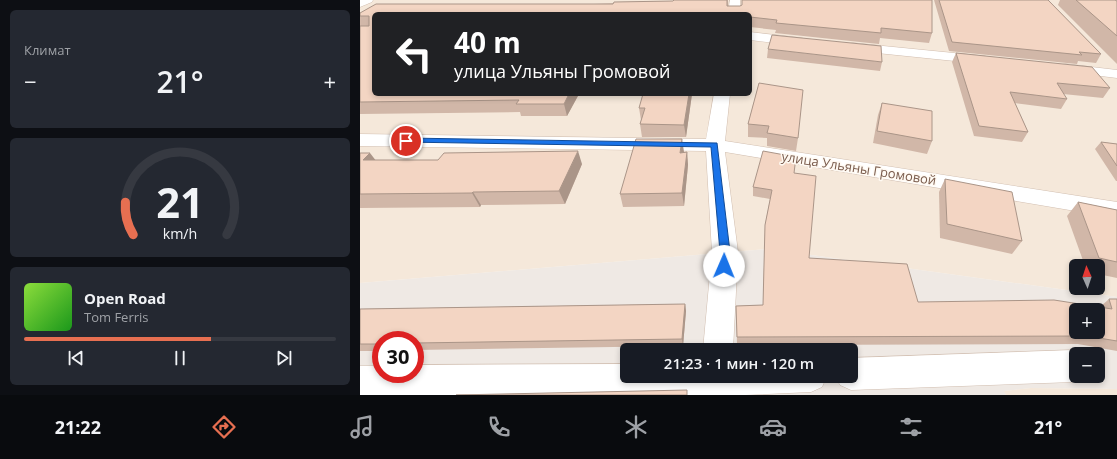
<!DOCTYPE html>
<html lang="ru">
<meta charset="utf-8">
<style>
body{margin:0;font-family:"Open Sans",sans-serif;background:#242831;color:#f1f3f6;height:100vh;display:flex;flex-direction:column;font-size:15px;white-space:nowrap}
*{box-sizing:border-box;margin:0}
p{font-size:13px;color:#9ea1a6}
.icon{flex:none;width:22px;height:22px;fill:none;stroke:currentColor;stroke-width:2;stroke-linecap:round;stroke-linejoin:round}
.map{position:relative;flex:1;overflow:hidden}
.panel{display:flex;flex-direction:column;gap:10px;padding:10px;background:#0d0f14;width:360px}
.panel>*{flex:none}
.guide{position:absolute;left:12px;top:12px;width:380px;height:84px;border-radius:6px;box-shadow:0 2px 6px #0003;background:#202124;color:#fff;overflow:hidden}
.needle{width:26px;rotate:357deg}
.tools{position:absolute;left:709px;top:259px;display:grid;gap:8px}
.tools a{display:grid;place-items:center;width:36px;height:36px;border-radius:6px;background:#171b24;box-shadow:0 2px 6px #0003;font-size:20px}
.speed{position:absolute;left:12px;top:331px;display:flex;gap:8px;font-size:20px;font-weight:700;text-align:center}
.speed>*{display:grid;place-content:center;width:52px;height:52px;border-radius:50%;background:#171b24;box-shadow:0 2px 6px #0003;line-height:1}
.speed .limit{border:6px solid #d22;background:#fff;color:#111}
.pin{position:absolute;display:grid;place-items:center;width:34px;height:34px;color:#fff;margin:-17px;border:2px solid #fff;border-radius:50%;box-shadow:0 1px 4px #0007}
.me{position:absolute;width:44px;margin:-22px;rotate:1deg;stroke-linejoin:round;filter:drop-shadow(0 0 3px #0008)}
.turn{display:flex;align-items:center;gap:14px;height:84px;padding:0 16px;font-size:18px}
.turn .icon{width:52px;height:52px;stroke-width:2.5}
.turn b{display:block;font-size:28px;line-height:34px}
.big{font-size:30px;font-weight:600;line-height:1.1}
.panel .tile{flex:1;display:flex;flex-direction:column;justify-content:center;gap:6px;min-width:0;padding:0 14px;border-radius:6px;background:#242831}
.panel .dial{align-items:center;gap:0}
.dial svg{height:104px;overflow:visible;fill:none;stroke:#363941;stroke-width:7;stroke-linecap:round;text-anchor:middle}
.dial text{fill:#f1f3f6;stroke:none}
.song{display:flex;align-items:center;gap:12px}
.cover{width:48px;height:48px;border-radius:6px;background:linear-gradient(135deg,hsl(90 70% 55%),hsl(120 70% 35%))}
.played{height:4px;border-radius:2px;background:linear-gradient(90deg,#e76f51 60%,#363941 60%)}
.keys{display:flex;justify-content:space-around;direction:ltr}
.heat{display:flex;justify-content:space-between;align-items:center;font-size:22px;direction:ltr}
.trip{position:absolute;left:260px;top:343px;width:238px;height:40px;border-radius:6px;background:#171b24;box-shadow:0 2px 6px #0003;font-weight:600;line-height:40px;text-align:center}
.dock{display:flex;height:64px;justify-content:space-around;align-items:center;background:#090b0e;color:#9ea1a6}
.dock .icon{width:28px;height:28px}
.dock .selected{color:#e76f51}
.dock b{font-size:18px;color:#f1f3f6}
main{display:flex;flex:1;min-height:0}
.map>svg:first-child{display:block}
.residential{fill:#f5e8da;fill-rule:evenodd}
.industrial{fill:#efe9e4;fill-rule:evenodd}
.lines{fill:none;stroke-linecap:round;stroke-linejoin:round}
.minor-casing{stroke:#d1beb0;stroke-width:1}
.minor{fill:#fff;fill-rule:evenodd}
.wall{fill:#d1b7a8}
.shaded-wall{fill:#aa9588}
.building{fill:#f3d5c3;stroke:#aa9588;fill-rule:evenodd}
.route{fill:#1a73e8;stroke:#114b97}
.labels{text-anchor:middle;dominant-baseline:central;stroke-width:3;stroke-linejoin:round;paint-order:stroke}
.street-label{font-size:13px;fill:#7a5c4d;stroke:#fffaf3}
</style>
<main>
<section class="panel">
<div class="tile"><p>Климат</p>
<div class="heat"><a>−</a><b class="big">21°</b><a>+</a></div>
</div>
<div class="tile dial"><svg viewBox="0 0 100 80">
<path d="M14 69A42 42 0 1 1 86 69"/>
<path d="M14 69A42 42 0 0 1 8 44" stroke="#e76f51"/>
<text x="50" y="56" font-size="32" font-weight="700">21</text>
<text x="50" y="72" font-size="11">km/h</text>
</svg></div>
<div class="tile">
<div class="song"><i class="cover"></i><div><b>Open Road</b><p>Tom Ferris</p></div></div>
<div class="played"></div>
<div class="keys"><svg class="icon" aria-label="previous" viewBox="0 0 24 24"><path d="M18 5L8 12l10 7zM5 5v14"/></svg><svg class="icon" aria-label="pause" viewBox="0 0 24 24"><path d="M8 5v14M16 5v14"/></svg><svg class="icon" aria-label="next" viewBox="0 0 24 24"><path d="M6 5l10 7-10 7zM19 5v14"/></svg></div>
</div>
</section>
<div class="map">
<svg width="757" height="395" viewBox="0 0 757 395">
<rect width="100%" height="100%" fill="#fdf6ec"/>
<!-- residential -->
<g class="residential">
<path d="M0,0H757V297L408,249L0,283ZM14,14H390V94H14ZM716,266H738V288H716Z"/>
<polygon points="671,388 757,389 757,395 646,395 643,391"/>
</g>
<!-- industrial -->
<path class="industrial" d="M408,249L757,297V389L671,388L644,391L646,395H0V283ZM716,310H738V332H716ZM21,340H55V374H21ZM267,350H491V376H267ZM716,354H738V376H716Z"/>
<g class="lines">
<!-- minor casing -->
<g class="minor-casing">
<g id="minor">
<polygon points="0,0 13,0 12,2 0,7"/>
<polygon points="370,0 380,0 380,14 368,14"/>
<polygon points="390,32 441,38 446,39 448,42 446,45 441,46 390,40"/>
<polygon points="493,43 624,56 629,57 631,60 629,63 624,64 488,50 486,47 488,44"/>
<polygon points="706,64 757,70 757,78 701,71 699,68 701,65"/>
<polygon points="354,94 370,94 365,141 757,202 757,218 365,152 378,252 373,350 343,350 352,252 346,151 0,146 0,134 346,139"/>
<polygon points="714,350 723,354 716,354 716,376 726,376 714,382 491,390 480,385 476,376 491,376 491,358"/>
<polygon points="267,364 267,376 467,376 462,387 451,392 385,395 0,395 0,366 21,366 21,374 55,374 55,365"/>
</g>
</g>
<!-- minor -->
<use href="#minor" class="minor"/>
</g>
<!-- wall -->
<g class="wall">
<polygon points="314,0 368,0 368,6 572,33 569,43 520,38 519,44 415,33 416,30 390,27 390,14 14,14 219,94 207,116 161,116 160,112 0,114 0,26 9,26 0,26 0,13 313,1"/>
<polygon points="574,0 688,0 741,54 736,63 718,61 717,64 589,51"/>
<polygon points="700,0 755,0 757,1 757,64 698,5"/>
<polygon points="408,49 522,62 520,71 407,58"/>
<polygon points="596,53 750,88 743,98 703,94 707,99 701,109 655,103 668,132 662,142 614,136 592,62"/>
<polygon points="399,83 438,138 436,151 407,146 407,138 388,137 388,124"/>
<polygon points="332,94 326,137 282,137 280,124 281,120 279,108"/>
<polygon points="522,103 572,141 567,154 513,143 518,115"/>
<polygon points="741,142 757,144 757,181 756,181 735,149"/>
<polygon points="324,152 327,152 328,165 324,206 263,207 260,194"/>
<polygon points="0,153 15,160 78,160 222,164 205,204 121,205 120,207 0,208"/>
<polygon points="434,173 449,258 558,302 740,307 749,299 757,299 757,351 718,344 377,345 376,306 403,305 405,225 410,199 393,196 393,187"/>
<polygon points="585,179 662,241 652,254 580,238 579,192"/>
<polygon points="718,202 757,210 757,278 738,274 738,266 725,266 707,216"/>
<polygon points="325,304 326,311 323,346 55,350 55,340 21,340 21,351 0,351 0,309"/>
</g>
<!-- shaded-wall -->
<g class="shaded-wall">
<polygon points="209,94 219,94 207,116 204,104"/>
<polygon points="329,94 332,94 326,137 324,125"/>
<polygon points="322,139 324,152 322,166 320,153"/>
<polygon points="218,151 222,164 205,204 199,191"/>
<polygon points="327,152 328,165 324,206 322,193"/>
<polygon points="10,153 20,166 3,160"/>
<polygon points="113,192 121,205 120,207 112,193"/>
<polygon points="325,304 326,311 323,346 322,339"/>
</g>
<!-- building -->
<g class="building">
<polygon points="314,0 367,0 367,6 380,6 382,5 382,0 572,0 572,33 521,28 521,33 416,23 417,20 390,17 390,14 14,14 14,94 209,94 204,104 156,104 159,100 0,102 0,26 9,26 9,16 0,16 0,13 16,4 253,4 254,2 313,1"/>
<polygon points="579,0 688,0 741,54 719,52 722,55 592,42"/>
<polygon points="716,0 755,0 757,1 757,36"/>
<polygon points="412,35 521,46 522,62 408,49"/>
<polygon points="596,53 732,67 750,88 697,83 707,99 650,92 668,132 619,126"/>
<polygon points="399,83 443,90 438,138 407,133 409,126 388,124"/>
<polygon points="283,94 329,94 324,125 280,124 285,108 279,108"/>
<polygon points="522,103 572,111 572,141 517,131"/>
<polygon points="276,139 322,139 320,153 327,152 322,193 260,194"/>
<polygon points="741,142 757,144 757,166"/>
<polygon points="218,151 199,191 113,192 112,193 0,194 0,153 10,153 3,160 78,160 84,153"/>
<path d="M403,151L436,157L434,173L456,176L449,258L547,264L558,302L694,300L752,309L749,299H757V341L727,336L377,337L376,306L403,305L405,225L412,190L393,187ZM716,310H738V332H716Z"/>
<polygon points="585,179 652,192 662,241 587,224"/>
<polygon points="718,202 757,210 757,262 739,258"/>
<polygon points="325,304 322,339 55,343 55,340 21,340 21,344 0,344 0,309"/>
<polygon points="327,390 327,395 96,395"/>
</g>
<!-- route -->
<polygon class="route" points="46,138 357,143 370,252 368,269 364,271 360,269 359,266 360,252 351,147 43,142 43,139"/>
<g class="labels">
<!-- street labels -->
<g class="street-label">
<text transform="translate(499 168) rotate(9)">улица Ульяны Громовой</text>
</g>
</g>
</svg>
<div class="tools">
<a><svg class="needle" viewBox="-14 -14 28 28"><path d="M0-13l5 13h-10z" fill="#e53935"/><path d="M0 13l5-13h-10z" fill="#9ea1a6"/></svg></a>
<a>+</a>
<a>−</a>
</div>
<div class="speed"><div class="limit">30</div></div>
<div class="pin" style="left:46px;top:141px;background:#d93025"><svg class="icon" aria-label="arrive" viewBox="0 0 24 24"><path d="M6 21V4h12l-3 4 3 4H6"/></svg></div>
<svg class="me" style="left:364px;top:266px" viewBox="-20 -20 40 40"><circle r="19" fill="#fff"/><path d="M0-13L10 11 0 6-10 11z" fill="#1a73e8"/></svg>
<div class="trip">21:23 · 1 мин · 120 m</div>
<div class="guide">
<div class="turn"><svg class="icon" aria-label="left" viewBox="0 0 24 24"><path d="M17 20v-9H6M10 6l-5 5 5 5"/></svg><div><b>40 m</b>улица Ульяны Громовой</div></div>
</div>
</div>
</main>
<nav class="dock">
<b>21:22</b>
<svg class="icon selected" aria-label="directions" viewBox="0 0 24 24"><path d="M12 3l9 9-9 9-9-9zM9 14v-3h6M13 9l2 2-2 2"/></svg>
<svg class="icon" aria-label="music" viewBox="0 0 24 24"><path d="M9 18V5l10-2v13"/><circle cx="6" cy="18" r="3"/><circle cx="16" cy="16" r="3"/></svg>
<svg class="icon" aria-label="phone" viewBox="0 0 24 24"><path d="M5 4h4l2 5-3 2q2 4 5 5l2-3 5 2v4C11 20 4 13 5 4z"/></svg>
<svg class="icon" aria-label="climate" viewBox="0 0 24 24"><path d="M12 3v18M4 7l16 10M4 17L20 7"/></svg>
<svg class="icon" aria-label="car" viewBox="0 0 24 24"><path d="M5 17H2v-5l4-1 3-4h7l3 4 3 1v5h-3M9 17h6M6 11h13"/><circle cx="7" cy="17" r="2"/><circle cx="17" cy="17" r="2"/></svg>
<svg class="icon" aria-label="filters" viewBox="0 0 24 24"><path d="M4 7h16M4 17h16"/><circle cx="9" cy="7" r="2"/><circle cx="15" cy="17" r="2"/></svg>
<b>21°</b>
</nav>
